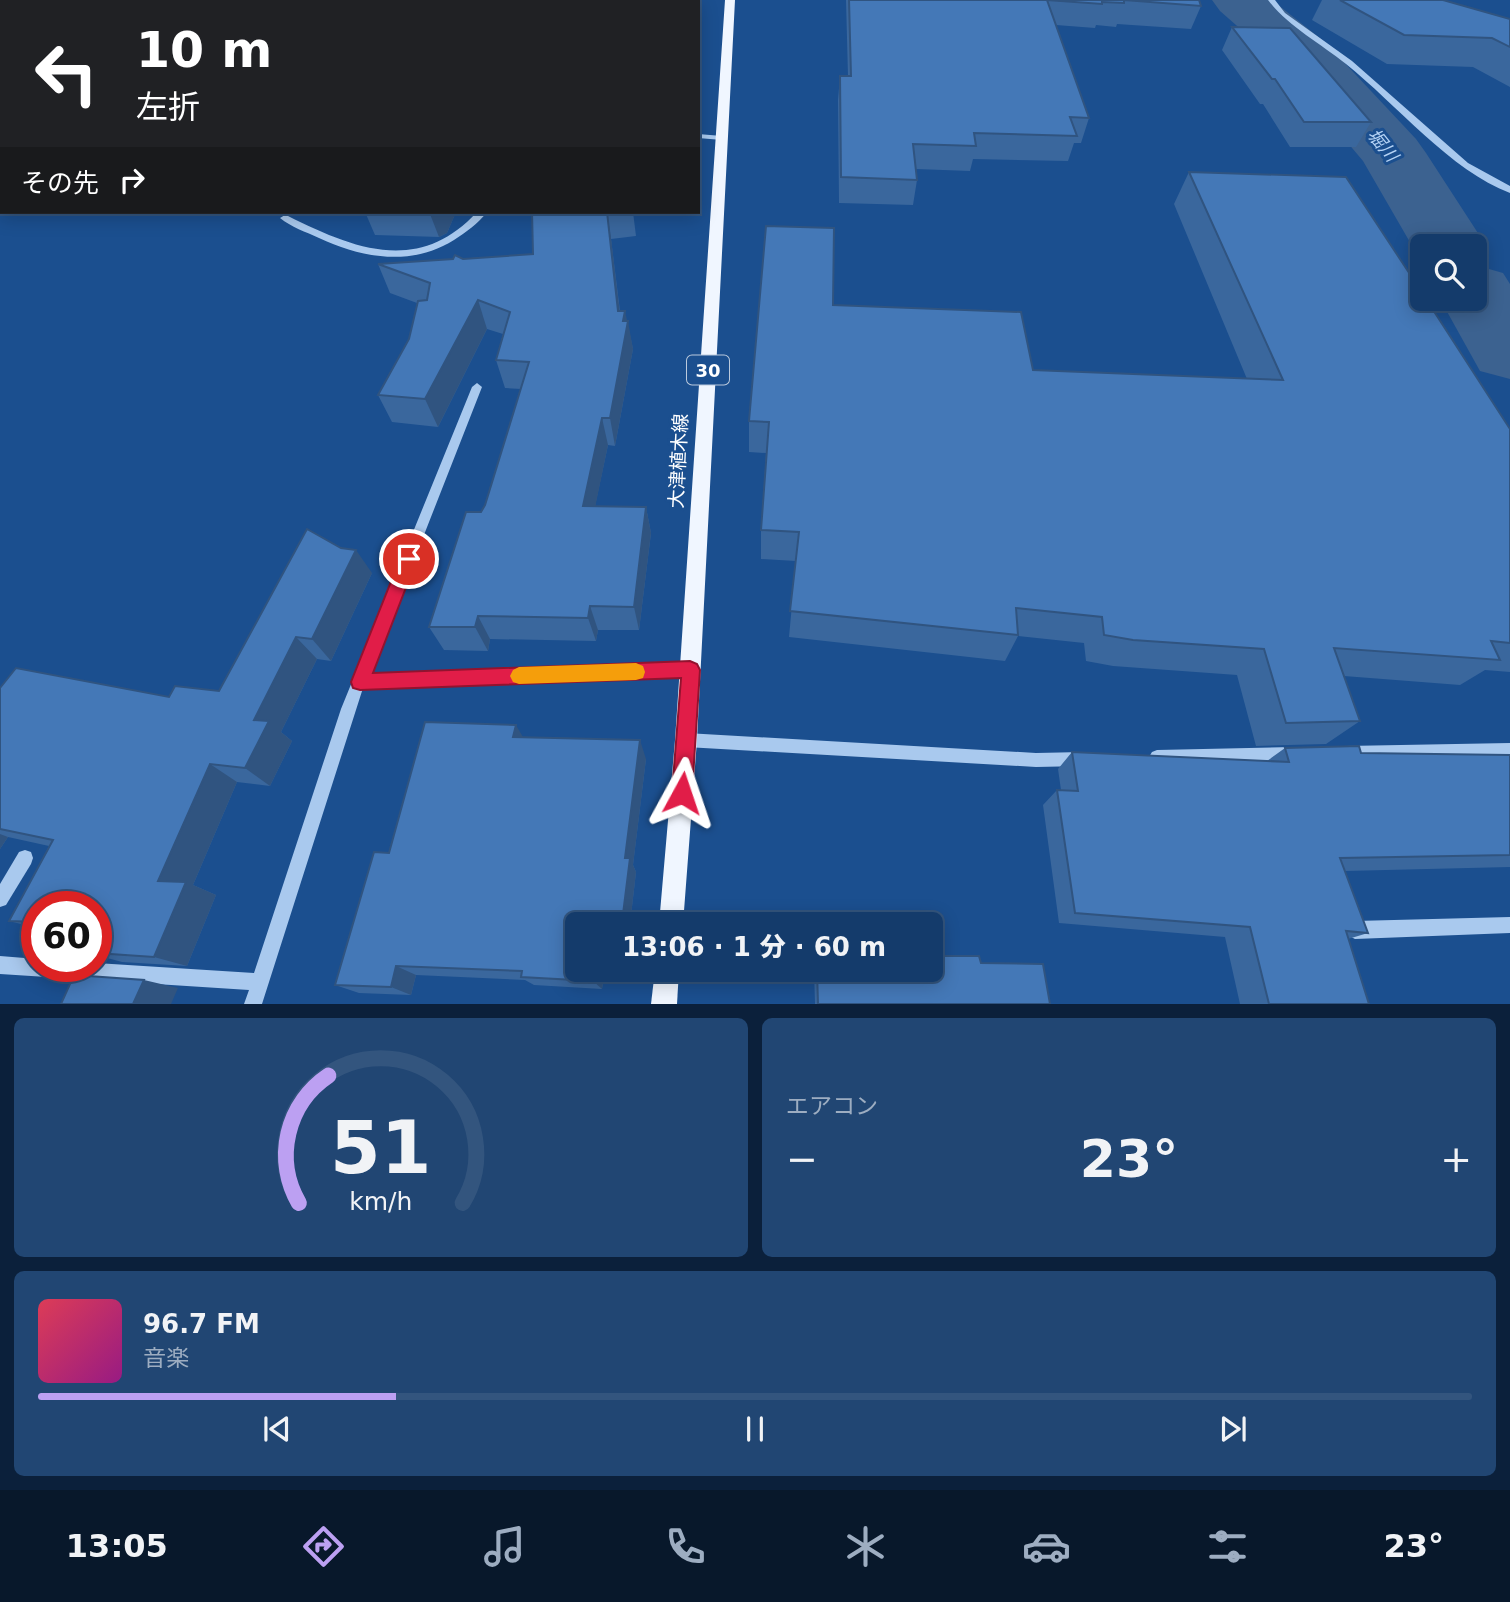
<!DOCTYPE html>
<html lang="ja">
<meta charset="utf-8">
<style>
body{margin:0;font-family:"DejaVu Sans","Noto Sans JP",sans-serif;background:#214673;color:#f1f3f6;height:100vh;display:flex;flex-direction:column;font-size:26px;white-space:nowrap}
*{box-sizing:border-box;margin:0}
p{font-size:23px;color:#9dadc1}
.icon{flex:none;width:38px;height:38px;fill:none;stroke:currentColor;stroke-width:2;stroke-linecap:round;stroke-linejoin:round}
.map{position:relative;height:1004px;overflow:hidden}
.panel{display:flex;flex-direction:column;gap:14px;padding:14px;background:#0b203b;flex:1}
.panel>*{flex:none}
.top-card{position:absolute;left:0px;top:0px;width:700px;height:214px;box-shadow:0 4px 18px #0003,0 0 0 2px #33557e;background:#202124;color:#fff;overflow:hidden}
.fabs{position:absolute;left:1410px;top:234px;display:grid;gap:14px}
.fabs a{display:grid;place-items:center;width:77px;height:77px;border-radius:10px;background:#143b6b;box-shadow:0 4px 18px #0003,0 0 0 2px #33557e;font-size:35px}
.speed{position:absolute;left:21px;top:891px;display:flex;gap:14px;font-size:35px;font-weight:700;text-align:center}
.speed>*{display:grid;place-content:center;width:91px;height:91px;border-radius:50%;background:#143b6b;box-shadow:0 4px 18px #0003,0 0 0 2px #33557e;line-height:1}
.speed .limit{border:10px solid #d22;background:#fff;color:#111}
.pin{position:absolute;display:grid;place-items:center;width:60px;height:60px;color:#fff;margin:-30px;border:4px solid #fff;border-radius:50%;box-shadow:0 2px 7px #0007}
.me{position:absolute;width:77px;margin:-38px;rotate:5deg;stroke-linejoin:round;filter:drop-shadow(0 0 5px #0008)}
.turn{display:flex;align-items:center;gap:24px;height:147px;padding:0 21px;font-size:32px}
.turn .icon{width:91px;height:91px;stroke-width:2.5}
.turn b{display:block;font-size:49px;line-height:60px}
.then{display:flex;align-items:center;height:66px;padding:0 21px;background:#0003;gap:14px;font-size:26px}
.big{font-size:52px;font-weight:800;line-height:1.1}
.panel .tile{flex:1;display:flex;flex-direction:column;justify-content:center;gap:10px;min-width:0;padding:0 24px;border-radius:10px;background:#214673}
.panel .dial{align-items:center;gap:0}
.dial svg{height:182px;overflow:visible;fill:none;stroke:#33557e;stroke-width:7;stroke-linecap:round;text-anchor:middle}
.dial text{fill:#f1f3f6;stroke:none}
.song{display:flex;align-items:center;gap:21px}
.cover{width:84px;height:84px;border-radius:10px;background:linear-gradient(135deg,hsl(350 70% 55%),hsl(310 70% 35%))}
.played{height:7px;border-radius:4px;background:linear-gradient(90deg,#bca0f2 25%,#33557e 25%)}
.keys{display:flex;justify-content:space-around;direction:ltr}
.heat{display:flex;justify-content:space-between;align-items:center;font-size:38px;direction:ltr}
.panel .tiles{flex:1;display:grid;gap:14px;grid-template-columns:1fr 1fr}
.tile:last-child{grid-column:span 2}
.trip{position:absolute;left:565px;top:912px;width:378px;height:70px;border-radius:10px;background:#143b6b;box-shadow:0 4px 18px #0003,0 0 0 2px #33557e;font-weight:800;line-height:70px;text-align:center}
.tab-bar{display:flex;height:112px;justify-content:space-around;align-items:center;background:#08182b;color:#9dadc1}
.tab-bar .icon{width:49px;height:49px}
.tab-bar .selected{color:#bca0f2}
.tab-bar b{font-size:32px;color:#f1f3f6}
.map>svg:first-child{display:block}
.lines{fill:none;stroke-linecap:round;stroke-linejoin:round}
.river{fill:#3c6290;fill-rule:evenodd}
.minor{fill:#a9c9ee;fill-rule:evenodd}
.major{fill:#f0f6ff;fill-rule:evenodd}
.wall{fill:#3a679d}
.shaded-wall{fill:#305480}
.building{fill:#4478b7;stroke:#305480;stroke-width:2}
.route{fill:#e11d48;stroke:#92132f;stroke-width:2}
.slow{fill:#f59e0b}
.labels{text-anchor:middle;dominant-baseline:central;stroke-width:6;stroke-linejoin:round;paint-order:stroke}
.far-water-label{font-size:18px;font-style:italic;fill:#b5d3f5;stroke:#1b4f8f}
.shield{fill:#1b4f8f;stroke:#bbcadd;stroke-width:2}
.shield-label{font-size:18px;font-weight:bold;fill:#fff}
.street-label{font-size:19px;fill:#fff;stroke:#1b4f8f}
</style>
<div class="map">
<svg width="1510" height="1004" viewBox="0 0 1510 1004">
<rect width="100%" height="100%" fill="#1b4f8f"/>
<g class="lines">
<!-- river -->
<g class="river">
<polygon points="1212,0 1272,0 1326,43 1416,139 1426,153 1487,247 1476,263 1475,247 1423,247 1422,263 1363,161 1284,67 1220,11"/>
<polygon points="1475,265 1503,273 1510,284 1510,379 1480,371 1440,299 1475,299"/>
</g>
<!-- minor -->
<g class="minor">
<path d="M1268,0H1275L1285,13L1352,61L1468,163L1510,186V193C1451,171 1396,104 1346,64C1320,43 1289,27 1268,0Z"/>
<polygon points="698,134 722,136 726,138 722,140 698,138"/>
<path d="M477,212H487C478,224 466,232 454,240C411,267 362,258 319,238C306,232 291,227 280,218L285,215L288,216C354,249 419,275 477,212Z"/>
<polygon points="477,383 482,387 369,675 690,664 695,665 697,670 695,675 690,676 363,688 262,1004 244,1004 249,990 0,974 0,956 37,959 37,966 96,966 96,963 254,973 341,709 472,387"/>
<polygon points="686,733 1036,753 1083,752 1088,754 1091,759 1088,764 1083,766 1036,767 686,747 681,745 679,740 681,735"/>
<polygon points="1510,743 1510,757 1346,760 1341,758 1338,753 1341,748 1346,746"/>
<polygon points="1293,747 1298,749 1301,754 1298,759 1293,761 1157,764 1152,762 1149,757 1152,752 1157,750"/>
<polygon points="25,850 31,852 33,858 31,864 6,905 0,907 0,884 19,852"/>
<polygon points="1510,917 1510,933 1355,939 1349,936 1346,930 1349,924 1355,921"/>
</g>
<!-- major -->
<g class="major">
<polygon points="725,0 735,0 697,740 683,924 659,924 675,740"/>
<polygon points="655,970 679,970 677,1004 651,1004"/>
</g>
</g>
<!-- wall -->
<g class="wall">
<polygon points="846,0 1199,0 1201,6 1191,29 1117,24 1116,27 1096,25 1095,28 1056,25 1089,118 1081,143 1074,143 1068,161 973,159 970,171 916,169 917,180 913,205 839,203 838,100 840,76 848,76"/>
<polygon points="1322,0 1443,0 1510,19 1510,87 1473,67 1387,64 1312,20"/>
<polygon points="1232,27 1371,122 1356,147 1290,147 1263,104 1260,104 1222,50"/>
<polygon points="2,79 2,100 0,98 0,80"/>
<polygon points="2,110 2,176 0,176 0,111"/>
<polygon points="1189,172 1510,429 1510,672 1485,670 1460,685 1344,676 1360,721 1326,744 1256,746 1237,675 1113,666 1086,661 1084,643 1018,636 1005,661 789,637 796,561 761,559 761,530 766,453 749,452 749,421 833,305 1033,370 1247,379 1174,204"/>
<polygon points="365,212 456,212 447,233 439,237 375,235"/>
<polygon points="532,212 633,212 636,236 611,239 620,311 627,321 633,349 615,446 608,445 595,506 646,507 651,533 639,630 598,630 596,641 490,639 488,651 444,650 429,627 485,505 521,389 505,388 496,360 503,334 487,329 438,427 392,422 378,395 409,339 417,303 390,293 378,264 533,254"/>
<polygon points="372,573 331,661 317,659 281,732 292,741 270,786 237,782 193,885 216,895 187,966 122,962 96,955 96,906 37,906 37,928 9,921 49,846 8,837 0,849 0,688 169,697 219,691"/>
<polygon points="523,737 646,759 633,865 636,872 630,924 578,924 578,970 605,970 602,989 534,985 525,980 416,975 411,995 359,993 335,985 389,853"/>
<polygon points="1285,748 1361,753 1510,755 1510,867 1345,871 1368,933 1348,939 1369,1004 1240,1004 1225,937 1059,923 1043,805 1057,790 1061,790 1058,769 1072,752 1267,761"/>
<polygon points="981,963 1050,1004 815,1004 814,970 931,970"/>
</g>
<!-- shaded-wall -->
<g class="shaded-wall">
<polygon points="669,0 681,0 681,2 668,2"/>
<polygon points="434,212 456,212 447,233 439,237 430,214"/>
<polygon points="607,212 611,239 623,339 618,311"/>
<polygon points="478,300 487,329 438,427 425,399"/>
<polygon points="625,311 628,325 628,321 633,349 615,446 610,418"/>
<polygon points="602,418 608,445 590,532 583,506"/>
<polygon points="646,507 651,533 639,630 634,607"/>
<polygon points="356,550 372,573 331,661 312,639"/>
<polygon points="590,606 598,630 596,641 588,618"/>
<polygon points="478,616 490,639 488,651 475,627"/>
<polygon points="296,637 317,659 281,732 292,741 270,786 245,768 254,720"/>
<polygon points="516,725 527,744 513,737"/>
<polygon points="640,740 646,759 633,865 636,872 630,924 623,924 622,922 625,858"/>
<polygon points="210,764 237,782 193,885 216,895 187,966 154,957 158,881"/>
<polygon points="0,834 8,837 0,849"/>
<polygon points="396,966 416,975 411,995 391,987"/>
<polygon points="595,970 605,970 602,989 593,981"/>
<polygon points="144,980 178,988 171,1004 133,1004"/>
</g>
<!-- building -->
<g class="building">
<polygon points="91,0 669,0 668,2 89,2"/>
<polygon points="849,0 1199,0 1201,6 1124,0 1124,3 1102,2 1102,4 1047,0 1089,118 1070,117 1077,136 974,133 976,146 913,144 917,180 841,177 840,76 851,76"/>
<polygon points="1340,0 1443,0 1510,19 1510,47 1492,38 1404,35"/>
<polygon points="1232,27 1290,28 1371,122 1304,122 1275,79 1272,79"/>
<polygon points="2,110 2,153 0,153 0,111"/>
<polygon points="1189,172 1346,177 1423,294 1423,299 1426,299 1510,429 1510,643 1491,641 1500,660 1334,648 1360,721 1286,723 1264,649 1133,640 1104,635 1102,617 1016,608 1018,635 790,611 799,532 761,530 769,422 749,421 766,226 834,228 833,305 1021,312 1033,370 1283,380"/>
<polygon points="381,212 434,212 430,214"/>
<polygon points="532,212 607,212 618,311 625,311 623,321 628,321 610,418 602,418 583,506 646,507 634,607 590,606 588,618 478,616 475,627 429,627 466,512 481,512 485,505 529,362 496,360 510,312 478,300 425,399 378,395 409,339 418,301 427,300 430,283 378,264 453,259 455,255 463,259 533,254"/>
<polygon points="307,529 341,548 356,550 312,639 296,637 254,720 269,721 245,768 210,764 158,881 186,882 154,957 96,953 96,929 98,925 96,925 96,906 37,906 37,922 9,921 53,840 0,829 0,688 16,668 169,697 175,686 219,691"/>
<polygon points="425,722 516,725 513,737 640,740 625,858 630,858 622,922 602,921 602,924 578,924 578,970 595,970 593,981 521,977 522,971 396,966 391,987 335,985 374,852 389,853"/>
<polygon points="1359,746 1361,753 1510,755 1510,855 1340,858 1368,933 1346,931 1369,1004 1269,1004 1250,927 1075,913 1057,790 1078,791 1072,752 1289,762 1285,748"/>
<polygon points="931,956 979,956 981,963 1043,964 1050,1004 818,1004 817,970 931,970"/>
<polygon points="74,975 144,980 133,1004 61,1004"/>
</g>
<!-- route -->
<polygon class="route" points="409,552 415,554 417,559 373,673 690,661 697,664 700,670 692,793 689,800 682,803 675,800 672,793 681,678 360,690 353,688 351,682 400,559 403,554"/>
<!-- slow -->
<polygon class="slow" points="636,663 643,666 645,672 643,678 636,680 519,684 513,682 510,676 513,670 519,667"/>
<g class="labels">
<!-- far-water labels -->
<g class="far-water-label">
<text transform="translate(1383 145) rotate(51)">堀川</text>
</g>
<!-- shield labels -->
<rect class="shield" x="687" y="355.5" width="42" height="29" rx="5"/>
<g class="shield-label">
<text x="708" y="370">30</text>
</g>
<!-- street labels -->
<g class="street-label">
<text transform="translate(678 461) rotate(-87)">大津植木線</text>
</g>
</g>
</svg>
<div class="fabs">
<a><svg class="icon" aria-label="search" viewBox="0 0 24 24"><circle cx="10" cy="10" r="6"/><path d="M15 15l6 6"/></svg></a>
</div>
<div class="speed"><div class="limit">60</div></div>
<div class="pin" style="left:409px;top:559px;background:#d93025"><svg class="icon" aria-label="arrive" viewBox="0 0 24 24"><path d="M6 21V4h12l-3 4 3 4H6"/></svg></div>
<svg class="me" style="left:682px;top:793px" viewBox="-20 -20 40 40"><path d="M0-17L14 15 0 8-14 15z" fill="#e11d48" stroke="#fff" stroke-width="4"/></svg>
<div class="trip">13:06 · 1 分 · 60 m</div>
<div class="top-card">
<div class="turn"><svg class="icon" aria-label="left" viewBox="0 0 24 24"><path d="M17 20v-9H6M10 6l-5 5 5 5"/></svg><div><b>10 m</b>左折</div></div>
<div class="then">その先<svg class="icon" aria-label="right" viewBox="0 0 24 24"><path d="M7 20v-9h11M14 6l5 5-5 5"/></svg></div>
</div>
</div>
<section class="panel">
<div class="tiles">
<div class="tile dial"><svg viewBox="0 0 100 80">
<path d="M14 69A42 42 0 1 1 86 69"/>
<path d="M14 69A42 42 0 0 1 27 13" stroke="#bca0f2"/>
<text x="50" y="56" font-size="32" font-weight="700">51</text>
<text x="50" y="72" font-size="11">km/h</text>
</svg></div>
<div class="tile"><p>エアコン</p>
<div class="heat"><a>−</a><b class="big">23°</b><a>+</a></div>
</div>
<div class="tile">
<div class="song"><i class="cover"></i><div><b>96.7 FM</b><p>音楽</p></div></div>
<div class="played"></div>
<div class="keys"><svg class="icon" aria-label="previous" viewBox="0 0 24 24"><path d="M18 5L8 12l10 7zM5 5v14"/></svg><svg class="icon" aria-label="pause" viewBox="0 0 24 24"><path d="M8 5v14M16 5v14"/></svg><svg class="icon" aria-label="next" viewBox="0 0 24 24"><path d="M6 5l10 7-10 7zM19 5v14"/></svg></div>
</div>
</div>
</section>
<nav class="tab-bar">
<b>13:05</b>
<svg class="icon selected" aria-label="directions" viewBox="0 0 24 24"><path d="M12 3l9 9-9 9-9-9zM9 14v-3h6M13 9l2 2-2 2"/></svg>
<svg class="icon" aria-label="music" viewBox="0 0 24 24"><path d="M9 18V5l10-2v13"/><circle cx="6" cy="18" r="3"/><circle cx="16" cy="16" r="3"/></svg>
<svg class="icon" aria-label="phone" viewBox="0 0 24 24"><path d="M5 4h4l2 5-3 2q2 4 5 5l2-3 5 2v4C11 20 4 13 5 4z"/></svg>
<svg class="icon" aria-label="climate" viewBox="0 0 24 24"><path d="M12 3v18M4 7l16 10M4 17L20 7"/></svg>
<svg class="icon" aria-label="car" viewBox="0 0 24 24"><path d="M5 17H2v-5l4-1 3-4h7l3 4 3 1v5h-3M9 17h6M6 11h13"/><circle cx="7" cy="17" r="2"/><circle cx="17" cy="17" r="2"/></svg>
<svg class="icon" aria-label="filters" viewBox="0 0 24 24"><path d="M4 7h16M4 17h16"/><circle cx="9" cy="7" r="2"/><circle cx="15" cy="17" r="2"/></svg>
<b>23°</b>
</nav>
